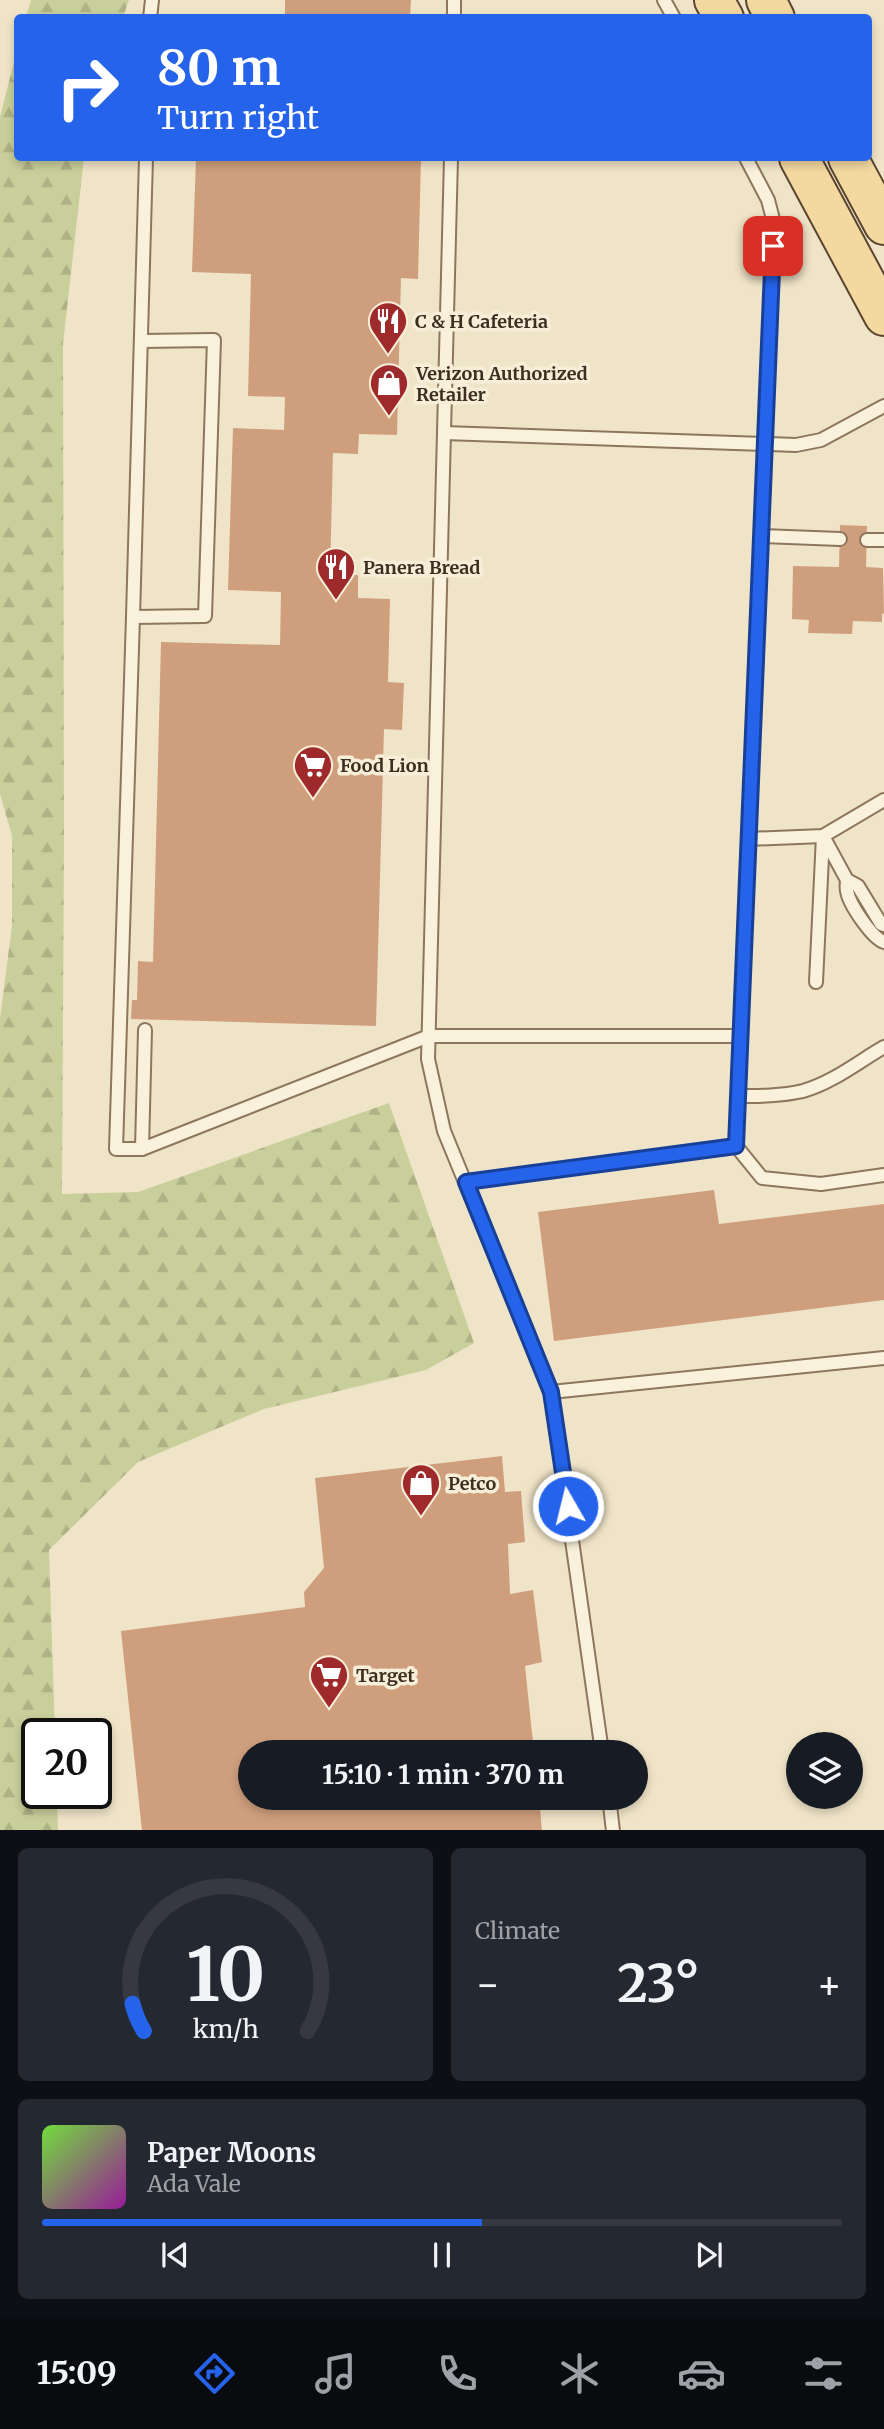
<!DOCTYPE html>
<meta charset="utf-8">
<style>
body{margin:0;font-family:Merriweather,serif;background:#242831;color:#f1f3f6;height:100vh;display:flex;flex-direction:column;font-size:26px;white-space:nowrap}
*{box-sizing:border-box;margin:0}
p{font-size:23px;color:#9ea1a6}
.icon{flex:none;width:38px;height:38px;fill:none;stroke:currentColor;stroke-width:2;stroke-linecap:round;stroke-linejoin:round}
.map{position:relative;height:1830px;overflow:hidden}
.drawer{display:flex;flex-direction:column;gap:18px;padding:18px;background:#0d0f14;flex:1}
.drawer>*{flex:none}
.guide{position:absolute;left:14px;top:14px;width:858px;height:147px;border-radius:7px;box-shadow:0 4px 10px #0003;background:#2563eb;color:#fff;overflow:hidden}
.fabs{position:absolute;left:786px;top:1732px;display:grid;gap:14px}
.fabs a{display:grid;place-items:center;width:77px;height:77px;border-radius:50%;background:#171b24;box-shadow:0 4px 10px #0003;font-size:35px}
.speed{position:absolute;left:21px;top:1718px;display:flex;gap:14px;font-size:35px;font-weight:700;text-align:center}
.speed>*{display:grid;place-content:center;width:91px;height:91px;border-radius:50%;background:#171b24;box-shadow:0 4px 10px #0003;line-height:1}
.speed .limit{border:4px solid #111;border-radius:10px;background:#fff;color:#111}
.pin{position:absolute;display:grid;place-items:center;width:60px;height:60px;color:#fff;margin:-30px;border-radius:14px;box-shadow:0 4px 10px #0006}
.me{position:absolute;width:77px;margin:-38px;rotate:352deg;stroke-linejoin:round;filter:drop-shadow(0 0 5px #0008)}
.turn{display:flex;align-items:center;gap:24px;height:147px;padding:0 28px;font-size:32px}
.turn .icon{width:91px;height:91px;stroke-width:2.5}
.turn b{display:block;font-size:49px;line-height:60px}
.big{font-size:52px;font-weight:700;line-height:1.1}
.drawer .card{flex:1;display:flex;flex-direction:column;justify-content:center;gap:10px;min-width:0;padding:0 24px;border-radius:10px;background:#242831}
.drawer .dial{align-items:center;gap:0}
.dial svg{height:182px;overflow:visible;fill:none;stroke:#363941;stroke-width:7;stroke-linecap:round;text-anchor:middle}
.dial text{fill:#f1f3f6;stroke:none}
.song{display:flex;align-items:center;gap:21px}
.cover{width:84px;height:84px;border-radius:10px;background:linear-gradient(135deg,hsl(100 70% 55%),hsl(300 70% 35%))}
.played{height:7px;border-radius:4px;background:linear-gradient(90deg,#2563eb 55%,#363941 55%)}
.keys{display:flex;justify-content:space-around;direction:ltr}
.heat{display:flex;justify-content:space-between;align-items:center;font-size:38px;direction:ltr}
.drawer .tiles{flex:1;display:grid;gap:18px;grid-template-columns:1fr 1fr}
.card:last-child{grid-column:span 2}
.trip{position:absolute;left:238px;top:1740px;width:410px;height:70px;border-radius:35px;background:#171b24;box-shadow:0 4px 10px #0003;font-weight:700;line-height:70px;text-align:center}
.dock{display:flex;height:112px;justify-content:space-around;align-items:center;background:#090b0e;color:#9ea1a6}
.dock .icon{width:49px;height:49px}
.dock .current{color:#2563eb}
.dock b{font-size:32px;color:#f1f3f6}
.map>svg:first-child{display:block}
.forest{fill:url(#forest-firs)}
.building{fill:#cf9f7d}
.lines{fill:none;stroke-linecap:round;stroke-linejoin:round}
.lane-casing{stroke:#8d765c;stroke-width:16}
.primary-casing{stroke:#5b4430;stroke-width:42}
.lane{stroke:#faf1dc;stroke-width:12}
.primary{stroke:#f3d9a0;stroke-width:38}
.route-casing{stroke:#184099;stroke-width:18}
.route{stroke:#2563eb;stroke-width:12}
.labels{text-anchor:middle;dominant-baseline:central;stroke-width:7;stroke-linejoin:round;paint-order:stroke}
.poi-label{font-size:18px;font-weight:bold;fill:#3d2e20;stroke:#f7eed8;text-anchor:start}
</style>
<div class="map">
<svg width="884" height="1831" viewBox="0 0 884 1831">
<defs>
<pattern id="forest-firs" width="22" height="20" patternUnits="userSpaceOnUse" patternTransform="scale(1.75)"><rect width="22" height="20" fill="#c9cf9b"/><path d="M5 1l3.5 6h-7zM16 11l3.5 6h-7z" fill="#aeb285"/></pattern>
</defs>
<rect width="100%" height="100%" fill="#f0e4c8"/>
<!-- forest -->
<g class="forest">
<polygon points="31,0 129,0 123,17 26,17"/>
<polygon points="17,50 18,158 84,158 63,344 64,837 62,1194 138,1192 389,1103 474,1343 426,1370 264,1409 138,1462 49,1550 55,1734 37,1734 37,1794 57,1794 58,1831 0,1830 0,1018 12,926 12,836 0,794 0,117"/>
</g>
<!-- building -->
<g class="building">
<polygon points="285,0 411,0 410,18 285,18"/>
<polygon points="196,158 421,158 418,279 401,278 397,435 359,434 358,454 333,453 330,575 358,575 358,598 390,599 388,682 404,683 402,730 384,729 376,1026 131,1019 132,1000 137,1000 138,961 153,962 161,642 280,645 281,592 228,590 233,428 284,430 285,397 248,396 251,274 192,272"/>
<polygon points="840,525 867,526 866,567 883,568 884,614 882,613 882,622 853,621 852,634 808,633 809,620 792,619 793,566 839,567"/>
<polygon points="714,1190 719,1224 884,1204 884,1300 554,1341 538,1212"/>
<polygon points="502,1456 505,1492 521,1491 525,1542 508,1544 510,1594 533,1590 542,1662 525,1666 534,1752 250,1752 250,1797 539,1797 542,1831 142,1831 121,1631 305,1607 304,1592 324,1568 315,1478"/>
</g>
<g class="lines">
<!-- lane casing -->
<g class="lane-casing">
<g id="lane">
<polyline points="664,0 674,18"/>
<polyline points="150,18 152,0"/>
<polyline points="454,18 454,0"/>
<polyline points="451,158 428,1059 444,1131 551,1392 602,1752"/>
<polyline points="746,158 768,200 774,223 736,1146 762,1178 821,1184 884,1175"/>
<polyline points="141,341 214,340 205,616 133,617 146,158"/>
<polyline points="444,433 796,445 821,440 884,406"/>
<polyline points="761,536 840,539"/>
<polyline points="867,540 884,540"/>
<polyline points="133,617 116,1149 142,1149 429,1036 740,1036"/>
<polyline points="823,836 847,880 858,886 881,924 884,925"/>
<polyline points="748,839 823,836 884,800"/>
<path d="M847,880C847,883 846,887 847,891C849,904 872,938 884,942"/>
<polyline points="816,982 823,836"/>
<path d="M738,1096C760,1096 781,1096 803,1091C832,1083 858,1062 884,1047"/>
<polyline points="142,1149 145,1030"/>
<polyline points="465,1182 736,1146"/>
<polyline points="551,1392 884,1358"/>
<polyline points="609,1797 613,1831"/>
</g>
</g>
<!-- primary casing -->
<g class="primary-casing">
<g id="primary">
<polyline points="714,0 724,18"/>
<polyline points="766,0 775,18"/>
<polyline points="799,158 884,316"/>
<polyline points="848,158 884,225"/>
</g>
</g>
<!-- lane -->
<use href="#lane" class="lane"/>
<!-- primary -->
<use href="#primary" class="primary"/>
</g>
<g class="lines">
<!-- route casing -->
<g class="route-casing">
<polyline id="route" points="568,1506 551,1392 466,1182 736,1146 773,246"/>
</g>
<!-- route -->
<use href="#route" class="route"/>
</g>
<!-- icons -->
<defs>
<g id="restaurant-pin" transform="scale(2.0125)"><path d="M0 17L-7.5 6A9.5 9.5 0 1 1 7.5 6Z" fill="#9e2a2b" stroke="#f7eed8"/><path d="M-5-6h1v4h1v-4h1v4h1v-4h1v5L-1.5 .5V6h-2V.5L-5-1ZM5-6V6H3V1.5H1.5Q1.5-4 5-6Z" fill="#fff"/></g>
<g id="shop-pin" transform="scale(2.0125)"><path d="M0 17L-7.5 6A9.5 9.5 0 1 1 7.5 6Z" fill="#9e2a2b" stroke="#f7eed8"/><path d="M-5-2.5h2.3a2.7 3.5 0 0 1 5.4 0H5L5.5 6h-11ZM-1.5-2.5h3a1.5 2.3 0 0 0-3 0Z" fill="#fff"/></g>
<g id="supermarket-pin" transform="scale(2.0125)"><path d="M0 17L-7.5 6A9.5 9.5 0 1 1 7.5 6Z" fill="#9e2a2b" stroke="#f7eed8"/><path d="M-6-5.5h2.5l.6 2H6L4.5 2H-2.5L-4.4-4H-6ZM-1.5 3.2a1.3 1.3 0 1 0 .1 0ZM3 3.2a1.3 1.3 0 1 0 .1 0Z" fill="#fff"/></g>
</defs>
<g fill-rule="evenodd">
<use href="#restaurant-pin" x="388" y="321"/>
<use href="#shop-pin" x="389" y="383"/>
<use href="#restaurant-pin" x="336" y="567"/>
<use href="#supermarket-pin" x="313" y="765"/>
<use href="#shop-pin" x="421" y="1483"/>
<use href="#supermarket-pin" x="329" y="1675"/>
</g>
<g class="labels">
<!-- poi labels -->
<g class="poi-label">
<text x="415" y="321">C &amp; H Cafeteria</text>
<text x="416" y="373">Verizon Authorized<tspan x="416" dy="21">Retailer</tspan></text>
<text x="363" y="567">Panera Bread</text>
<text x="340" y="765">Food Lion</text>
<text x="448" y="1483">Petco</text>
<text x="356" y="1675">Target</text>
</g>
</g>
</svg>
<div class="fabs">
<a><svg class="icon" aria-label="layers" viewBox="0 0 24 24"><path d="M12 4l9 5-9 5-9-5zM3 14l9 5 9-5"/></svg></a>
</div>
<div class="speed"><div class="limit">20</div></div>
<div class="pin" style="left:773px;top:246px;background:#d93025"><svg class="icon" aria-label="arrive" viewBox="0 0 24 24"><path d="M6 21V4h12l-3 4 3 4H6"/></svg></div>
<svg class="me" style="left:568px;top:1506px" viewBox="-20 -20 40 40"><circle r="17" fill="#2563eb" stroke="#fff" stroke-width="3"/><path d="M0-11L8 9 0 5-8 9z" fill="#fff"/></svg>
<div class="trip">15:10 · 1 min · 370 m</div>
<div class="guide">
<div class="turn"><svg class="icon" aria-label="right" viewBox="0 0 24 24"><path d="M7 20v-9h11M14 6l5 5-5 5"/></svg><div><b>80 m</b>Turn right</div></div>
</div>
</div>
<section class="drawer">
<div class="tiles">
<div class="card dial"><svg viewBox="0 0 100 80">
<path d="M14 69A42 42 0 1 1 86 69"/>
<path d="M14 69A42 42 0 0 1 9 57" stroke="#2563eb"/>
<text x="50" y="56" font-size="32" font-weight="700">10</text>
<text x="50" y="72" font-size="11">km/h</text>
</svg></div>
<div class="card"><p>Climate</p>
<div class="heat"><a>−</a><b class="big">23°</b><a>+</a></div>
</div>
<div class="card">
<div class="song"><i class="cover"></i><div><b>Paper Moons</b><p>Ada Vale</p></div></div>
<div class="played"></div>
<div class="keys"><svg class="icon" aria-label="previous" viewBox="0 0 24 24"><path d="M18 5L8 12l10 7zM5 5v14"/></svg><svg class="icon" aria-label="pause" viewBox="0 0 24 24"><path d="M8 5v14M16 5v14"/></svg><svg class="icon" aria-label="next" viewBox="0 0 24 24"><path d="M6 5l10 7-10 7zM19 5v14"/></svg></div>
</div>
</div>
</section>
<nav class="dock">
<b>15:09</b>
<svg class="icon current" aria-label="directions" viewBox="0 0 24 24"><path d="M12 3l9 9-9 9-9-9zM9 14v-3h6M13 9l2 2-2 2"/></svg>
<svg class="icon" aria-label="music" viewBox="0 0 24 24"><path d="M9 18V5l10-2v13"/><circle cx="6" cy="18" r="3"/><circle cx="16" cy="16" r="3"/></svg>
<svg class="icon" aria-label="phone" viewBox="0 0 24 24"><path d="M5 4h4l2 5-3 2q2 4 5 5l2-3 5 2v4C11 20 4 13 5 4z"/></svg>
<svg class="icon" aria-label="climate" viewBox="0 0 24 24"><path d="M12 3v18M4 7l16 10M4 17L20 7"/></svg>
<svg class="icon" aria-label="car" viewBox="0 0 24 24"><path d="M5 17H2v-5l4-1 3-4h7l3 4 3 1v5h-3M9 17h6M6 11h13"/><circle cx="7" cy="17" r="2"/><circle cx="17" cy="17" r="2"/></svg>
<svg class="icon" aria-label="filters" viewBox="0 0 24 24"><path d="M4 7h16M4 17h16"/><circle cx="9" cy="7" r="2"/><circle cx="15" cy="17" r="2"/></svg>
</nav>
